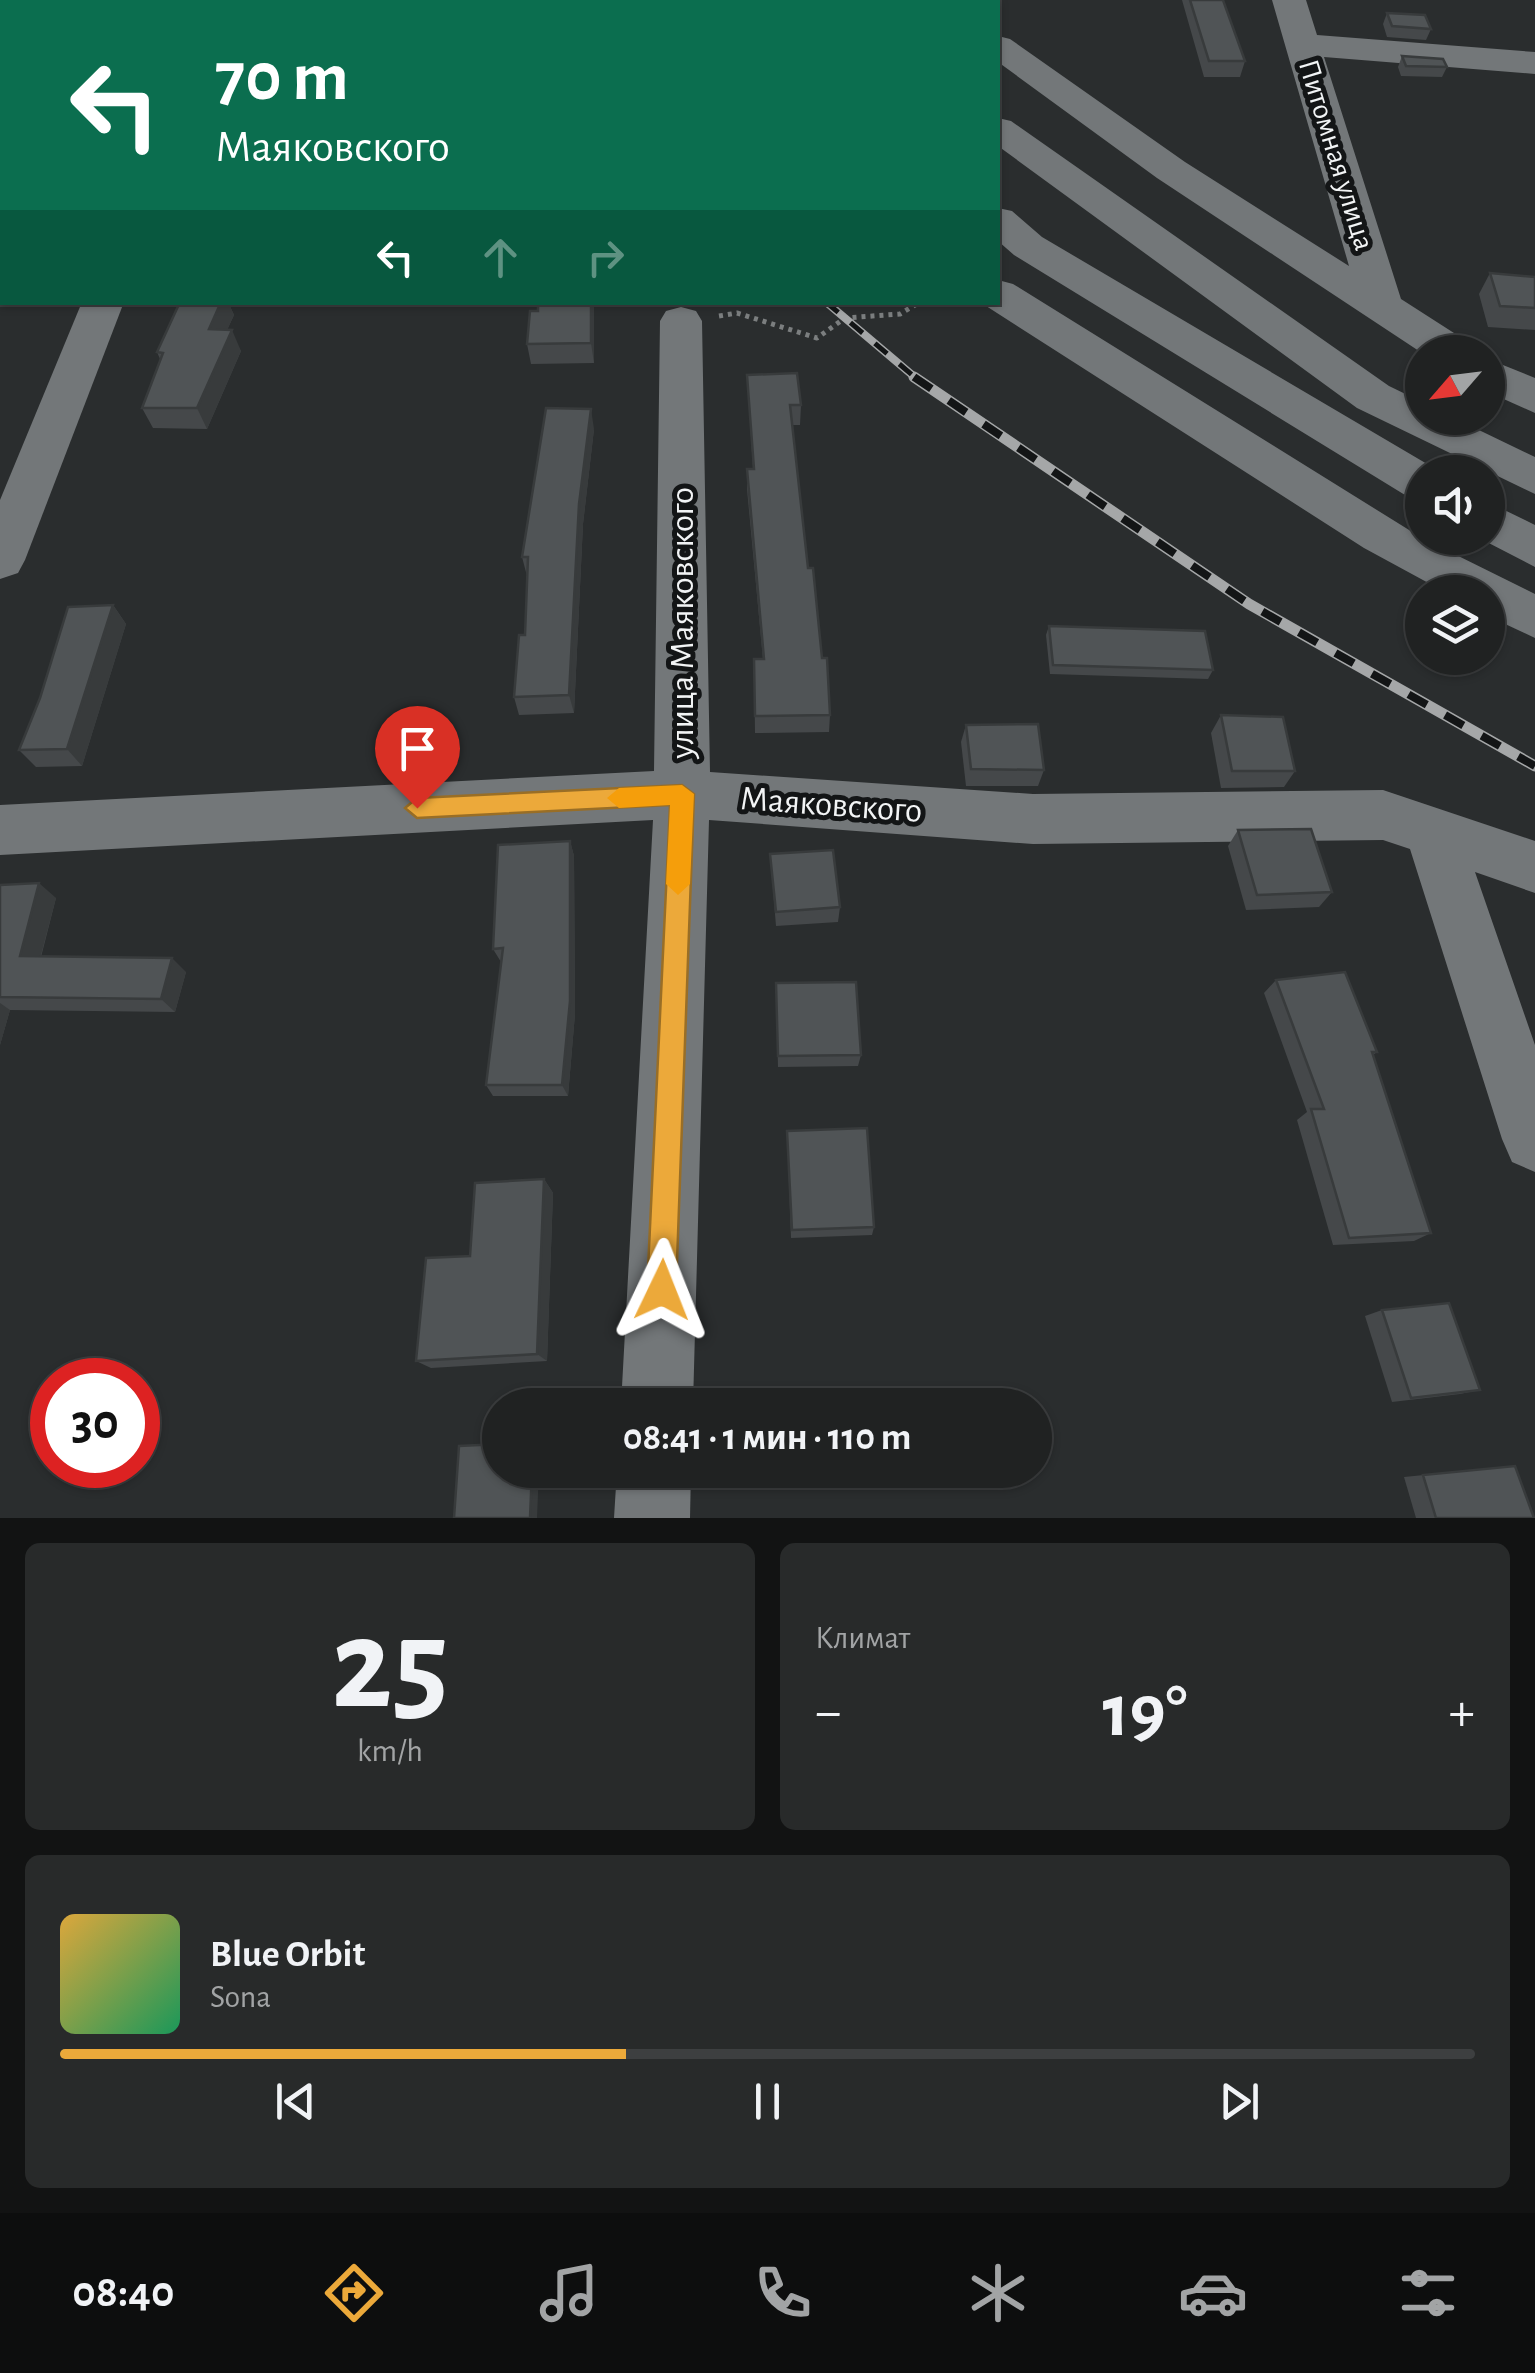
<!DOCTYPE html>
<html lang="ru">
<meta charset="utf-8">
<style>
body{margin:0;font-family:"Alegreya Sans",sans-serif;background:#282a2a;color:#f1f3f6;height:100vh;display:flex;flex-direction:column;font-size:38px;white-space:nowrap}
*{box-sizing:border-box;margin:0}
p{font-size:32px;color:#a2a4a5}
.icon{flex:none;width:55px;height:55px;fill:none;stroke:currentColor;stroke-width:2;stroke-linecap:round;stroke-linejoin:round}
.map{position:relative;height:1518px;overflow:hidden}
.sheet{display:flex;flex-direction:column;gap:25px;padding:25px;background:#121313;flex:1}
.sheet>*{flex:none}
.top-card{position:absolute;left:0px;top:0px;width:1000px;height:305px;box-shadow:0 2px 8px #0004,0 0 0 2px #3d3f40;background:#0b6e4f;color:#fff;overflow:hidden}
.needle{width:65px;rotate:242deg}
.fabs{position:absolute;left:1405px;top:335px;display:grid;gap:20px}
.fabs a{display:grid;place-items:center;width:100px;height:100px;border-radius:50%;background:#202222;box-shadow:0 2px 8px #0004,0 0 0 2px #3d3f40;font-size:50px}
.speed{position:absolute;left:30px;top:1358px;display:flex;gap:20px;font-size:50px;font-weight:700;text-align:center}
.speed>*{display:grid;place-content:center;width:130px;height:130px;border-radius:50%;background:#202222;box-shadow:0 2px 8px #0004,0 0 0 2px #3d3f40;line-height:1}
.speed .limit{border:15px solid #d22;background:#fff;color:#111}
.pin{position:absolute;display:grid;place-items:center;width:85px;height:85px;color:#fff;margin:-102px -42px;border-radius:50% 50% 50% 0;rotate:-45deg;box-shadow:0 0 10px #0007}
.pin .icon{rotate:45deg}
.me{position:absolute;width:110px;margin:-55px;rotate:2deg;stroke-linejoin:round;filter:drop-shadow(0 0 8px #0008)}
.turn{display:flex;align-items:center;gap:35px;height:210px;padding:0 50px;font-size:45px}
.turn .icon{width:130px;height:130px;stroke-width:2.5}
.turn b{display:block;font-size:70px;line-height:85px}
.lanes{display:flex;align-items:center;height:95px;padding:0 50px;background:#0003;justify-content:center;gap:50px;direction:ltr}
.lanes .off{opacity:.35}
.big{font-size:75px;font-weight:700;line-height:1.1}
.sheet .card{flex:1;display:flex;flex-direction:column;justify-content:center;gap:15px;min-width:0;padding:0 35px;border-radius:15px;background:#282a2a}
.sheet .dial{align-items:center;gap:0}
.dial b{font-size:130px;line-height:1}
.song{display:flex;align-items:center;gap:30px}
.cover{width:120px;height:120px;border-radius:15px;background:linear-gradient(135deg,hsl(40 70% 55%),hsl(150 70% 35%))}
.played{height:10px;border-radius:5px;background:linear-gradient(90deg,#eca93a 40%,#3d3f40 40%)}
.keys{display:flex;justify-content:space-around;direction:ltr}
.heat{display:flex;justify-content:space-between;align-items:center;font-size:55px;direction:ltr}
.sheet .tiles{flex:1;display:grid;gap:25px;grid-template-columns:1fr 1fr}
.card:last-child{grid-column:span 2}
.trip{position:absolute;left:482px;top:1388px;width:570px;height:100px;border-radius:50px;background:#202222;box-shadow:0 2px 8px #0004,0 0 0 2px #3d3f40;font-weight:700;line-height:100px;text-align:center}
.menu{display:flex;height:160px;justify-content:space-around;align-items:center;background:#0d0e0e;color:#a2a4a5}
.menu .icon{width:70px;height:70px}
.menu .active{color:#eca93a}
.menu b{font-size:45px;color:#f1f3f6}
.map>svg:first-child{display:block}
.lines{fill:none;stroke-linecap:round;stroke-linejoin:round}
.path{stroke:#7b7e7f;stroke-width:5;stroke-dasharray:4 5;stroke-linecap:butt}
.minor{fill:#737779;fill-rule:evenodd}
.rail-far1-casing{stroke:#a5a7a8;stroke-width:8}
.rail-casing{stroke:#a5a7a8;stroke-width:11}
.rail-far1{stroke:#131516;stroke-width:5;stroke-dasharray:16;stroke-linecap:butt}
.rail{stroke:#131516;stroke-width:8;stroke-dasharray:21;stroke-linecap:butt}
.wall{fill:#45484a}
.shaded-wall{fill:#383b3c}
.building{fill:#505456;stroke:#383b3c;stroke-width:2.5}
.route{fill:#eca93a;stroke:#996e26;stroke-width:2.5}
.slow{fill:#f59e0b}
.labels{text-anchor:middle;dominant-baseline:central;stroke-width:10;stroke-linejoin:round;paint-order:stroke}
.far-street-label{font-size:30px;fill:#f2f4f5;stroke:#131516}
.street-label{font-size:35px;fill:#f2f4f5;stroke:#131516}
</style>
<div class="map">
<svg width="1535" height="1518" viewBox="0 0 1535 1518">
<rect width="100%" height="100%" fill="#2a2d2e"/>
<g class="lines">
<!-- path -->
<polyline class="path" points="719,316 737,313 817,338 845,318 900,314 920,302"/>
<!-- minor -->
<g class="minor">
<polygon points="727,0 762,0 763,2 729,2"/>
<polygon points="809,0 846,0 847,2 811,2"/>
<polygon points="917,0 953,0 954,2 919,2"/>
<polygon points="1272,0 1306,0 1317,35 1535,52 1535,74 1324,57 1401,299 1468,342 1475,352 1422,353 1157,178 998,62 998,36 1010,39 1185,162 1349,266"/>
<polygon points="998,118 1011,121 1389,386 1422,402 1422,418 1454,418 1535,457 1535,494 1357,408 998,146"/>
<polygon points="998,208 1012,211 1042,237 1439,471 1422,472 1422,500 1405,495 1014,255 998,241"/>
<polygon points="998,280 1013,284 1422,538 1535,594 1535,638 1488,616 1488,592 1445,592 1364,548 983,304 998,302"/>
<polygon points="82,302 124,302 25,560 18,573 0,579 0,500"/>
<polygon points="681,307 696,311 702,321 710,772 1033,794 1383,790 1535,841 1535,893 1475,872 1535,1045 1535,1172 1512,1162 1502,1139 1410,849 1383,840 1033,844 709,820 693,1405 621,1405 653,820 0,855 0,805 654,771 660,321 666,311"/>
<polygon points="1488,359 1535,378 1535,413 1488,392"/>
<polygon points="1488,502 1535,525 1535,567 1479,538 1488,538"/>
<polygon points="617,1470 691,1470 690,1518 614,1518"/>
</g>
<!-- rail-far1 casing -->
<g class="rail-far1-casing">
<polyline id="rail-far1" points="826,302 917,379"/>
</g>
<!-- rail casing -->
<g class="rail-casing">
<polyline id="rail" points="914,377 1249,604 1535,766"/>
</g>
<!-- rail-far1 -->
<use href="#rail-far1" class="rail-far1"/>
<!-- rail -->
<use href="#rail" class="rail"/>
</g>
<!-- wall -->
<g class="wall">
<polygon points="1182,0 1223,0 1245,61 1240,77 1204,77"/>
<polygon points="1387,13 1431,29 1426,40 1387,37 1383,24"/>
<polygon points="1402,56 1447,67 1442,77 1401,76 1398,67"/>
<polygon points="1490,273 1535,277 1535,330 1488,327 1479,294"/>
<polygon points="180,302 228,302 234,315 227,330 241,351 207,429 153,428 142,408 160,359 157,352"/>
<polygon points="538,302 594,302 594,363 531,364 527,344 538,311"/>
<polygon points="747,375 801,405 800,425 792,425 808,568 830,715 829,732 755,733 754,659 763,659 747,489 747,469 753,469"/>
<polygon points="594,429 583,524 574,713 519,715 514,697 525,635 527,576 522,557"/>
<polygon points="113,605 126,624 82,766 36,767 19,750"/>
<polygon points="1049,626 1213,670 1208,679 1050,674 1046,635"/>
<polygon points="1221,715 1295,771 1284,787 1221,788 1211,733"/>
<polygon points="966,725 1044,770 1038,786 966,786 961,742"/>
<polygon points="1238,830 1332,892 1319,907 1246,910 1228,846"/>
<polygon points="570,841 574,856 575,1014 568,1096 493,1096 486,1085 501,962 493,949"/>
<polygon points="770,854 840,907 838,922 776,926"/>
<polygon points="0,885 56,898 41,957 186,972 175,1012 10,1010 0,1045"/>
<polygon points="1276,980 1377,1052 1373,1055 1431,1233 1414,1241 1333,1245 1297,1120 1307,1112 1264,993"/>
<polygon points="776,983 861,1055 858,1066 778,1067"/>
<polygon points="787,1131 874,1227 872,1235 791,1238"/>
<polygon points="544,1179 553,1193 547,1361 431,1368 416,1361 470,1256"/>
<polygon points="1382,1310 1480,1390 1460,1394 1392,1402 1365,1316"/>
<polygon points="1494,1468 1534,1518 1416,1518 1404,1477"/>
</g>
<!-- shaded-wall -->
<g class="shaded-wall">
<polygon points="2,243 2,284 0,289 0,248"/>
<polygon points="221,302 228,302 234,315 218,350 209,329"/>
<polygon points="591,302 594,302 594,363 591,343"/>
<polygon points="232,330 241,351 207,429 197,408"/>
<polygon points="591,409 594,429 583,524 574,713 569,695 579,504"/>
<polygon points="113,605 126,624 82,766 67,749"/>
<polygon points="570,841 574,856 575,1014 568,1096 562,1085"/>
<polygon points="39,883 56,898 37,970 20,956"/>
<polygon points="172,958 186,972 175,1012 161,999"/>
<polygon points="0,1003 10,1010 0,1045"/>
<polygon points="544,1179 553,1193 547,1361 537,1354"/>
<polygon points="532,1470 539,1470 537,1518 530,1518"/>
</g>
<!-- building -->
<g class="building">
<polygon points="1190,0 1223,0 1245,61 1209,61"/>
<polygon points="1387,13 1425,15 1431,29 1392,26"/>
<polygon points="1402,56 1443,59 1447,67 1406,66"/>
<polygon points="0,232 2,234 2,243 0,248"/>
<polygon points="1490,273 1535,277 1535,308 1500,306"/>
<polygon points="180,302 221,302 209,329 232,330 197,408 142,408 163,353 157,352"/>
<polygon points="538,302 591,302 591,343 527,344 530,311 538,311"/>
<polygon points="797,373 801,405 790,405 808,568 813,568 822,658 827,658 830,715 755,716 754,659 764,659 747,469 754,469 747,375"/>
<polygon points="546,408 591,409 579,504 569,695 514,697 519,635 525,635 528,557 522,557"/>
<polygon points="113,605 67,749 19,750 40,698 68,607"/>
<polygon points="1049,626 1205,631 1213,670 1053,665"/>
<polygon points="1221,715 1283,717 1295,771 1232,771"/>
<polygon points="1038,724 1044,770 971,769 966,725"/>
<polygon points="1311,829 1332,892 1257,895 1238,830"/>
<polygon points="570,841 570,1001 562,1085 486,1085 503,948 493,949 498,845"/>
<polygon points="833,850 840,907 776,912 770,854"/>
<polygon points="39,883 20,956 172,958 161,999 0,997 0,885"/>
<polygon points="1345,972 1377,1052 1372,1052 1431,1233 1349,1238 1311,1109 1324,1109 1276,980"/>
<polygon points="856,982 861,1055 778,1056 776,983"/>
<polygon points="867,1128 874,1227 792,1230 787,1131"/>
<polygon points="544,1179 537,1354 416,1361 426,1258 470,1256 475,1183"/>
<polygon points="1449,1303 1480,1390 1411,1398 1382,1310"/>
<polygon points="500,1444 500,1470 532,1470 530,1518 454,1518 459,1446"/>
<polygon points="1515,1466 1534,1518 1436,1518 1423,1475"/>
</g>
<!-- route -->
<polygon class="route" points="682,785 694,794 676,1290 672,1301 662,1305 652,1301 647,1290 670,805 417,818 405,808 417,798"/>
<!-- slow -->
<polygon class="slow" points="682,785 694,794 690,884 678,895 666,884 670,805 619,808 607,798 619,788"/>
<g class="labels">
<!-- far-street labels -->
<g class="far-street-label">
<text transform="translate(1336 155) rotate(73)">Питомная улица</text>
</g>
<!-- street labels -->
<g class="street-label">
<text transform="translate(682 623) rotate(-90)">улица Маяковского</text>
<text transform="translate(831 805) rotate(4)">Маяковского</text>
</g>
</g>
</svg>
<div class="fabs">
<a><svg class="needle" viewBox="-14 -14 28 28"><path d="M0-13l5 13h-10z" fill="#e53935"/><path d="M0 13l5-13h-10z" fill="#a2a4a5"/></svg></a>
<a><svg class="icon" aria-label="sound" viewBox="0 0 24 24"><path d="M4 9h4l5-4v14l-5-4H4zM17 9q2 3 0 6"/></svg></a>
<a><svg class="icon" aria-label="layers" viewBox="0 0 24 24"><path d="M12 4l9 5-9 5-9-5zM3 14l9 5 9-5"/></svg></a>
</div>
<div class="speed"><div class="limit">30</div></div>
<div class="pin" style="left:417px;top:808px;background:#d93025"><svg class="icon" aria-label="arrive" viewBox="0 0 24 24"><path d="M6 21V4h12l-3 4 3 4H6"/></svg></div>
<svg class="me" style="left:662px;top:1290px" viewBox="-20 -20 40 40"><path d="M0-17L14 15 0 8-14 15z" fill="#eca93a" stroke="#fff" stroke-width="4"/></svg>
<div class="trip">08:41 · 1 мин · 110 m</div>
<div class="top-card">
<div class="turn"><svg class="icon" aria-label="left" viewBox="0 0 24 24"><path d="M17 20v-9H6M10 6l-5 5 5 5"/></svg><div><b>70 m</b>Маяковского</div></div>
<div class="lanes"><svg class="icon" aria-label="left" viewBox="0 0 24 24"><path d="M17 20v-9H6M10 6l-5 5 5 5"/></svg><svg class="icon off" aria-label="ahead" viewBox="0 0 24 24"><path d="M12 20V5M6 11l6-6 6 6"/></svg><svg class="icon off" aria-label="right" viewBox="0 0 24 24"><path d="M7 20v-9h11M14 6l5 5-5 5"/></svg></div>
</div>
</div>
<section class="sheet">
<div class="tiles">
<div class="card dial"><b>25</b><p>km/h</p></div>
<div class="card"><p>Климат</p>
<div class="heat"><a>−</a><b class="big">19°</b><a>+</a></div>
</div>
<div class="card">
<div class="song"><i class="cover"></i><div><b>Blue Orbit</b><p>Sona</p></div></div>
<div class="played"></div>
<div class="keys"><svg class="icon" aria-label="previous" viewBox="0 0 24 24"><path d="M18 5L8 12l10 7zM5 5v14"/></svg><svg class="icon" aria-label="pause" viewBox="0 0 24 24"><path d="M8 5v14M16 5v14"/></svg><svg class="icon" aria-label="next" viewBox="0 0 24 24"><path d="M6 5l10 7-10 7zM19 5v14"/></svg></div>
</div>
</div>
</section>
<nav class="menu">
<b>08:40</b>
<svg class="icon active" aria-label="directions" viewBox="0 0 24 24"><path d="M12 3l9 9-9 9-9-9zM9 14v-3h6M13 9l2 2-2 2"/></svg>
<svg class="icon" aria-label="music" viewBox="0 0 24 24"><path d="M9 18V5l10-2v13"/><circle cx="6" cy="18" r="3"/><circle cx="16" cy="16" r="3"/></svg>
<svg class="icon" aria-label="phone" viewBox="0 0 24 24"><path d="M5 4h4l2 5-3 2q2 4 5 5l2-3 5 2v4C11 20 4 13 5 4z"/></svg>
<svg class="icon" aria-label="climate" viewBox="0 0 24 24"><path d="M12 3v18M4 7l16 10M4 17L20 7"/></svg>
<svg class="icon" aria-label="car" viewBox="0 0 24 24"><path d="M5 17H2v-5l4-1 3-4h7l3 4 3 1v5h-3M9 17h6M6 11h13"/><circle cx="7" cy="17" r="2"/><circle cx="17" cy="17" r="2"/></svg>
<svg class="icon" aria-label="filters" viewBox="0 0 24 24"><path d="M4 7h16M4 17h16"/><circle cx="9" cy="7" r="2"/><circle cx="15" cy="17" r="2"/></svg>
</nav>
